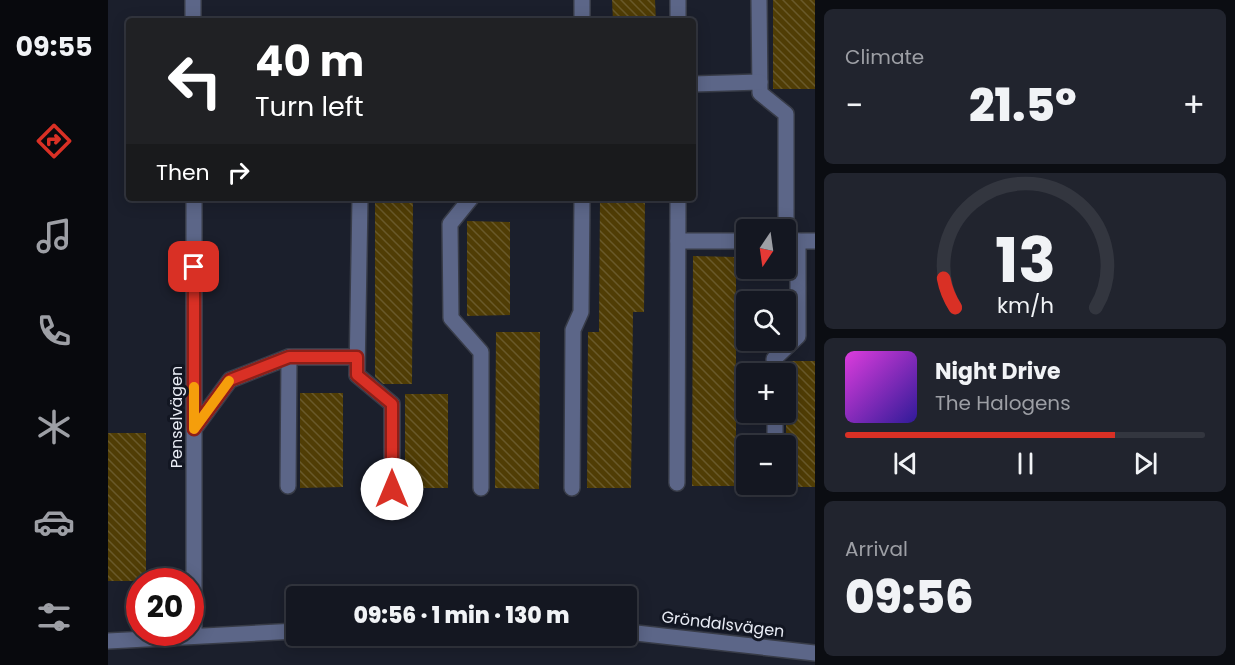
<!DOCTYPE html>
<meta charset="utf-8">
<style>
body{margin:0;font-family:Poppins,sans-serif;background:#21242e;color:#f1f3f6;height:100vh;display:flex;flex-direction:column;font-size:22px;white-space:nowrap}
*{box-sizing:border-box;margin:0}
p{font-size:20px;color:#9d9fa5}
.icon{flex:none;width:33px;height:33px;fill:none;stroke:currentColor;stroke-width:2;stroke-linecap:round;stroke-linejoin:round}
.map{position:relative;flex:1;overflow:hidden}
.drawer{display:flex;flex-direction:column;gap:9px;padding:9px;background:#0b0d12;width:420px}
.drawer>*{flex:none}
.hud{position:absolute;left:18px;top:18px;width:570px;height:183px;border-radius:6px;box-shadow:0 3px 15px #0003,0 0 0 2px #33363f;background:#202124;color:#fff;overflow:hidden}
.needle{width:39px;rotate:193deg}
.buttons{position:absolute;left:628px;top:219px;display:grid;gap:12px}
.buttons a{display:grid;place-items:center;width:60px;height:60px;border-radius:6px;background:#141721;box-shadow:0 3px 15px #0003,0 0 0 2px #33363f;font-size:30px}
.speed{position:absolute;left:18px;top:568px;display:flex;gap:12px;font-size:30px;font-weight:700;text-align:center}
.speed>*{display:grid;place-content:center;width:78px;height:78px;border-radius:50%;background:#141721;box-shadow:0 3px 15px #0003,0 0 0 2px #33363f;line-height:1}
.speed .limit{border:9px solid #d22;background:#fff;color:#111}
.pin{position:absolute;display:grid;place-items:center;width:51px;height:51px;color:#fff;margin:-26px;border-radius:12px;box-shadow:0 3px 9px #0006}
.me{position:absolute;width:66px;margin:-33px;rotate:0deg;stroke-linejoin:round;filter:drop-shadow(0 0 4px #0008)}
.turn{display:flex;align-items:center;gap:21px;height:126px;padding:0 30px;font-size:27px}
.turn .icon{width:78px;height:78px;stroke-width:2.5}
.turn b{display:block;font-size:42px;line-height:51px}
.then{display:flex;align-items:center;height:57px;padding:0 30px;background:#0003;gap:12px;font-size:22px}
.big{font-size:45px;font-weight:800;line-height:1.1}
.drawer .card{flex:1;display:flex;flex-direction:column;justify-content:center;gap:9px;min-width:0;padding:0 21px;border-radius:9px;background:#21242e}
.drawer .dial{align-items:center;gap:0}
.dial svg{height:156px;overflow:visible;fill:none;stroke:#33363f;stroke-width:7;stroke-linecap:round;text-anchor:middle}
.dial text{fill:#f1f3f6;stroke:none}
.song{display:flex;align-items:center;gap:18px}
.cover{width:72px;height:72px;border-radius:9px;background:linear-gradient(135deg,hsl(300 70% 55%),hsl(250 70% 35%))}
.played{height:6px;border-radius:3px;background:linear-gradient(90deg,#d93025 75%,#33363f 75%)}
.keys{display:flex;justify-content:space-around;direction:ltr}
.heat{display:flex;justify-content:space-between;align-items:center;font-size:33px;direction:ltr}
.trip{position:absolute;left:178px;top:586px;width:351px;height:60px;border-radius:6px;background:#141721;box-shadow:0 3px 15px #0003,0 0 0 2px #33363f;font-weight:800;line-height:60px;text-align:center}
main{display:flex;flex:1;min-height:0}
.dock{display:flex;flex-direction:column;width:108px;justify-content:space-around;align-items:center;background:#08090d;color:#9d9fa5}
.dock .icon{width:42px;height:42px}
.dock .on{color:#d93025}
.dock b{font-size:27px;color:#f1f3f6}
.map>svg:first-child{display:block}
.building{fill:url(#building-back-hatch)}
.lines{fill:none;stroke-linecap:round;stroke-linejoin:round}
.minor-casing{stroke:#383c48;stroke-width:18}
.minor{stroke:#5c6688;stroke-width:15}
.route-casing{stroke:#8d1f18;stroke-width:15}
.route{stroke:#d93025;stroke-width:10}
.slow{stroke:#f59e0b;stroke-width:10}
.labels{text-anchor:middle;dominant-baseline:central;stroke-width:6;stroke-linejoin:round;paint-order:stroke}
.street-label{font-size:16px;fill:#e9ecf5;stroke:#121622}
</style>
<main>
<nav class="dock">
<b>09:55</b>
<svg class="icon on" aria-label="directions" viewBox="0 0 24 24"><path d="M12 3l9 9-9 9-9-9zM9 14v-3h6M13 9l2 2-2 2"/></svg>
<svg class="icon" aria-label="music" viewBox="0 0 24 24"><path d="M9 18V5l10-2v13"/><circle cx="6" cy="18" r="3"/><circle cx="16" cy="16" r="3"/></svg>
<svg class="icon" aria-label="phone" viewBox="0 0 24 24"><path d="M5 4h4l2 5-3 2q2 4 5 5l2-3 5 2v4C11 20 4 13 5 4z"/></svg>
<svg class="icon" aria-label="climate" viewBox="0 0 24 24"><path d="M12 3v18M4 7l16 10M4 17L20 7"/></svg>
<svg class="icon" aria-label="car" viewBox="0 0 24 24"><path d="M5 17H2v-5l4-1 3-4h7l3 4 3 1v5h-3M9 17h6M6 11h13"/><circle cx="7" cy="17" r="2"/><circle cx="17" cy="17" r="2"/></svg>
<svg class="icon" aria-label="filters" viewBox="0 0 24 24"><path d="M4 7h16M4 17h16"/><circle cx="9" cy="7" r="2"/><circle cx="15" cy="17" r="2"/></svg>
</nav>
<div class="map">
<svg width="707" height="665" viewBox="0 0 707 665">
<defs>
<pattern id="building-back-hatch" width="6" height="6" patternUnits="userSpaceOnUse" patternTransform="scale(1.5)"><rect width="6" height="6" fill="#503d05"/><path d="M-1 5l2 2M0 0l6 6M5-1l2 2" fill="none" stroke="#69592a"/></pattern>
</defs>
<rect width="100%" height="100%" fill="#1b1f2c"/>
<!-- building -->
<g class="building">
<polygon points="504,0 547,0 548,21 505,21"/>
<rect x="665" y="0" width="42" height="89"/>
<polygon points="267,198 305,198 304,384 275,384 267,377"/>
<polygon points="492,198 537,198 536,312 525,312 523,488 479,488 480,332 491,332"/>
<polygon points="359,221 402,222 402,315 359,316"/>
<polygon points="585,256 628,257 628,486 584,486"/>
<polygon points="388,332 432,332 431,489 387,488"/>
<rect x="678" y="361" width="29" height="126"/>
<polygon points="192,393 235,393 235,487 192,488"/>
<rect x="297" y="394" width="43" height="94"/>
<rect x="0" y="433" width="38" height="148"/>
</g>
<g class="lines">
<!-- minor casing -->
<g class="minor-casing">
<g id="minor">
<polyline points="85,0 85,21"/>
<polyline points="651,0 652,93 678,114 678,230"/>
<polyline points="474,21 474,0"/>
<polyline points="570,21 570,0"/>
<polyline points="585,84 652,82"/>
<polyline points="86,198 86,636"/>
<polyline points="252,198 249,375 284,404 284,489"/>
<polyline points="363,198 342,224 343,318 373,352 373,488"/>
<polyline points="570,241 639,241"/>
<polyline points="678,241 707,241"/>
<polyline points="667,374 666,359 690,336 690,241"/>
<polyline points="667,412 667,446"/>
<polyline points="86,429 122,380 181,357 249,357"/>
<polyline points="569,483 570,198"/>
<polyline points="667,484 667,485"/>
<polyline points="180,486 181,357"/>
<polyline points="464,488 465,330 473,312 474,198"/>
<polyline points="519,632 707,653"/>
<polyline points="0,641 189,631"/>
</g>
</g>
<!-- minor -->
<use href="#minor" class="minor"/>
</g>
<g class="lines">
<!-- route casing -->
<g class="route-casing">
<polyline id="route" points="86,267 86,429 122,380 181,357 249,357 249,375 284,404 284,489"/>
</g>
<!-- route -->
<use href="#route" class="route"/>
<!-- slow -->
<polyline class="slow" points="86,387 86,429 121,381"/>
</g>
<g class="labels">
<!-- street labels -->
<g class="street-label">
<text transform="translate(68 417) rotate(-90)">Penselvägen</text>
<text transform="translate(615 624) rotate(7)">Gröndalsvägen</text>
</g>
</g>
</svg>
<div class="buttons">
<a><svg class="needle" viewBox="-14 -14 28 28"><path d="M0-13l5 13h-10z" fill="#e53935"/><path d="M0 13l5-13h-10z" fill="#9d9fa5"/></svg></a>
<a><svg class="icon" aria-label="search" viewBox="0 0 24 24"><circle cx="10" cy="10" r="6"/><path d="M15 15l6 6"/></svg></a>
<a>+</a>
<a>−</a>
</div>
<div class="speed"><div class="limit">20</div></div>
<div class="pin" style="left:86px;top:267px;background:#d93025"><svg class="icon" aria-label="arrive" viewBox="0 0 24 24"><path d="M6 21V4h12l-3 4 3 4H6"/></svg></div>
<svg class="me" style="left:284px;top:489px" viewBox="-20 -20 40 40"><circle r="19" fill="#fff"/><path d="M0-13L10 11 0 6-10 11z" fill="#d93025"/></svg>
<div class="trip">09:56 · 1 min · 130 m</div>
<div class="hud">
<div class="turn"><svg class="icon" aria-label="left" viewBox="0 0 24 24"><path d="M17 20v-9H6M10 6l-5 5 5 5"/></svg><div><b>40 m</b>Turn left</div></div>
<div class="then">Then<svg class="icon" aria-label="right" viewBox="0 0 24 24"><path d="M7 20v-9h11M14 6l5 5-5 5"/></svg></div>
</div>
</div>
<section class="drawer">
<div class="card"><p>Climate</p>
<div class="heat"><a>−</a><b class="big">21.5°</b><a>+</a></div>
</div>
<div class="card dial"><svg viewBox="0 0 100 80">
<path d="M14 69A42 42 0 1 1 86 69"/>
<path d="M14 69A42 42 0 0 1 8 54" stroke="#d93025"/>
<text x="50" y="56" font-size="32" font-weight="700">13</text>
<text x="50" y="72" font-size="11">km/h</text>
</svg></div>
<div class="card">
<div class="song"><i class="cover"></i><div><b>Night Drive</b><p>The Halogens</p></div></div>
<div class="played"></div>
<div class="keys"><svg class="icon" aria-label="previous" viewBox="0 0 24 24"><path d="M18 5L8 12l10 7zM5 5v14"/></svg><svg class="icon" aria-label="pause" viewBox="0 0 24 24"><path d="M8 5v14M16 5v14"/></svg><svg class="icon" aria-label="next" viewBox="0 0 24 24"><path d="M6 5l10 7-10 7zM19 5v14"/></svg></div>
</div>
<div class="card"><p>Arrival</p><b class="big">09:56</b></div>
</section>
</main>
